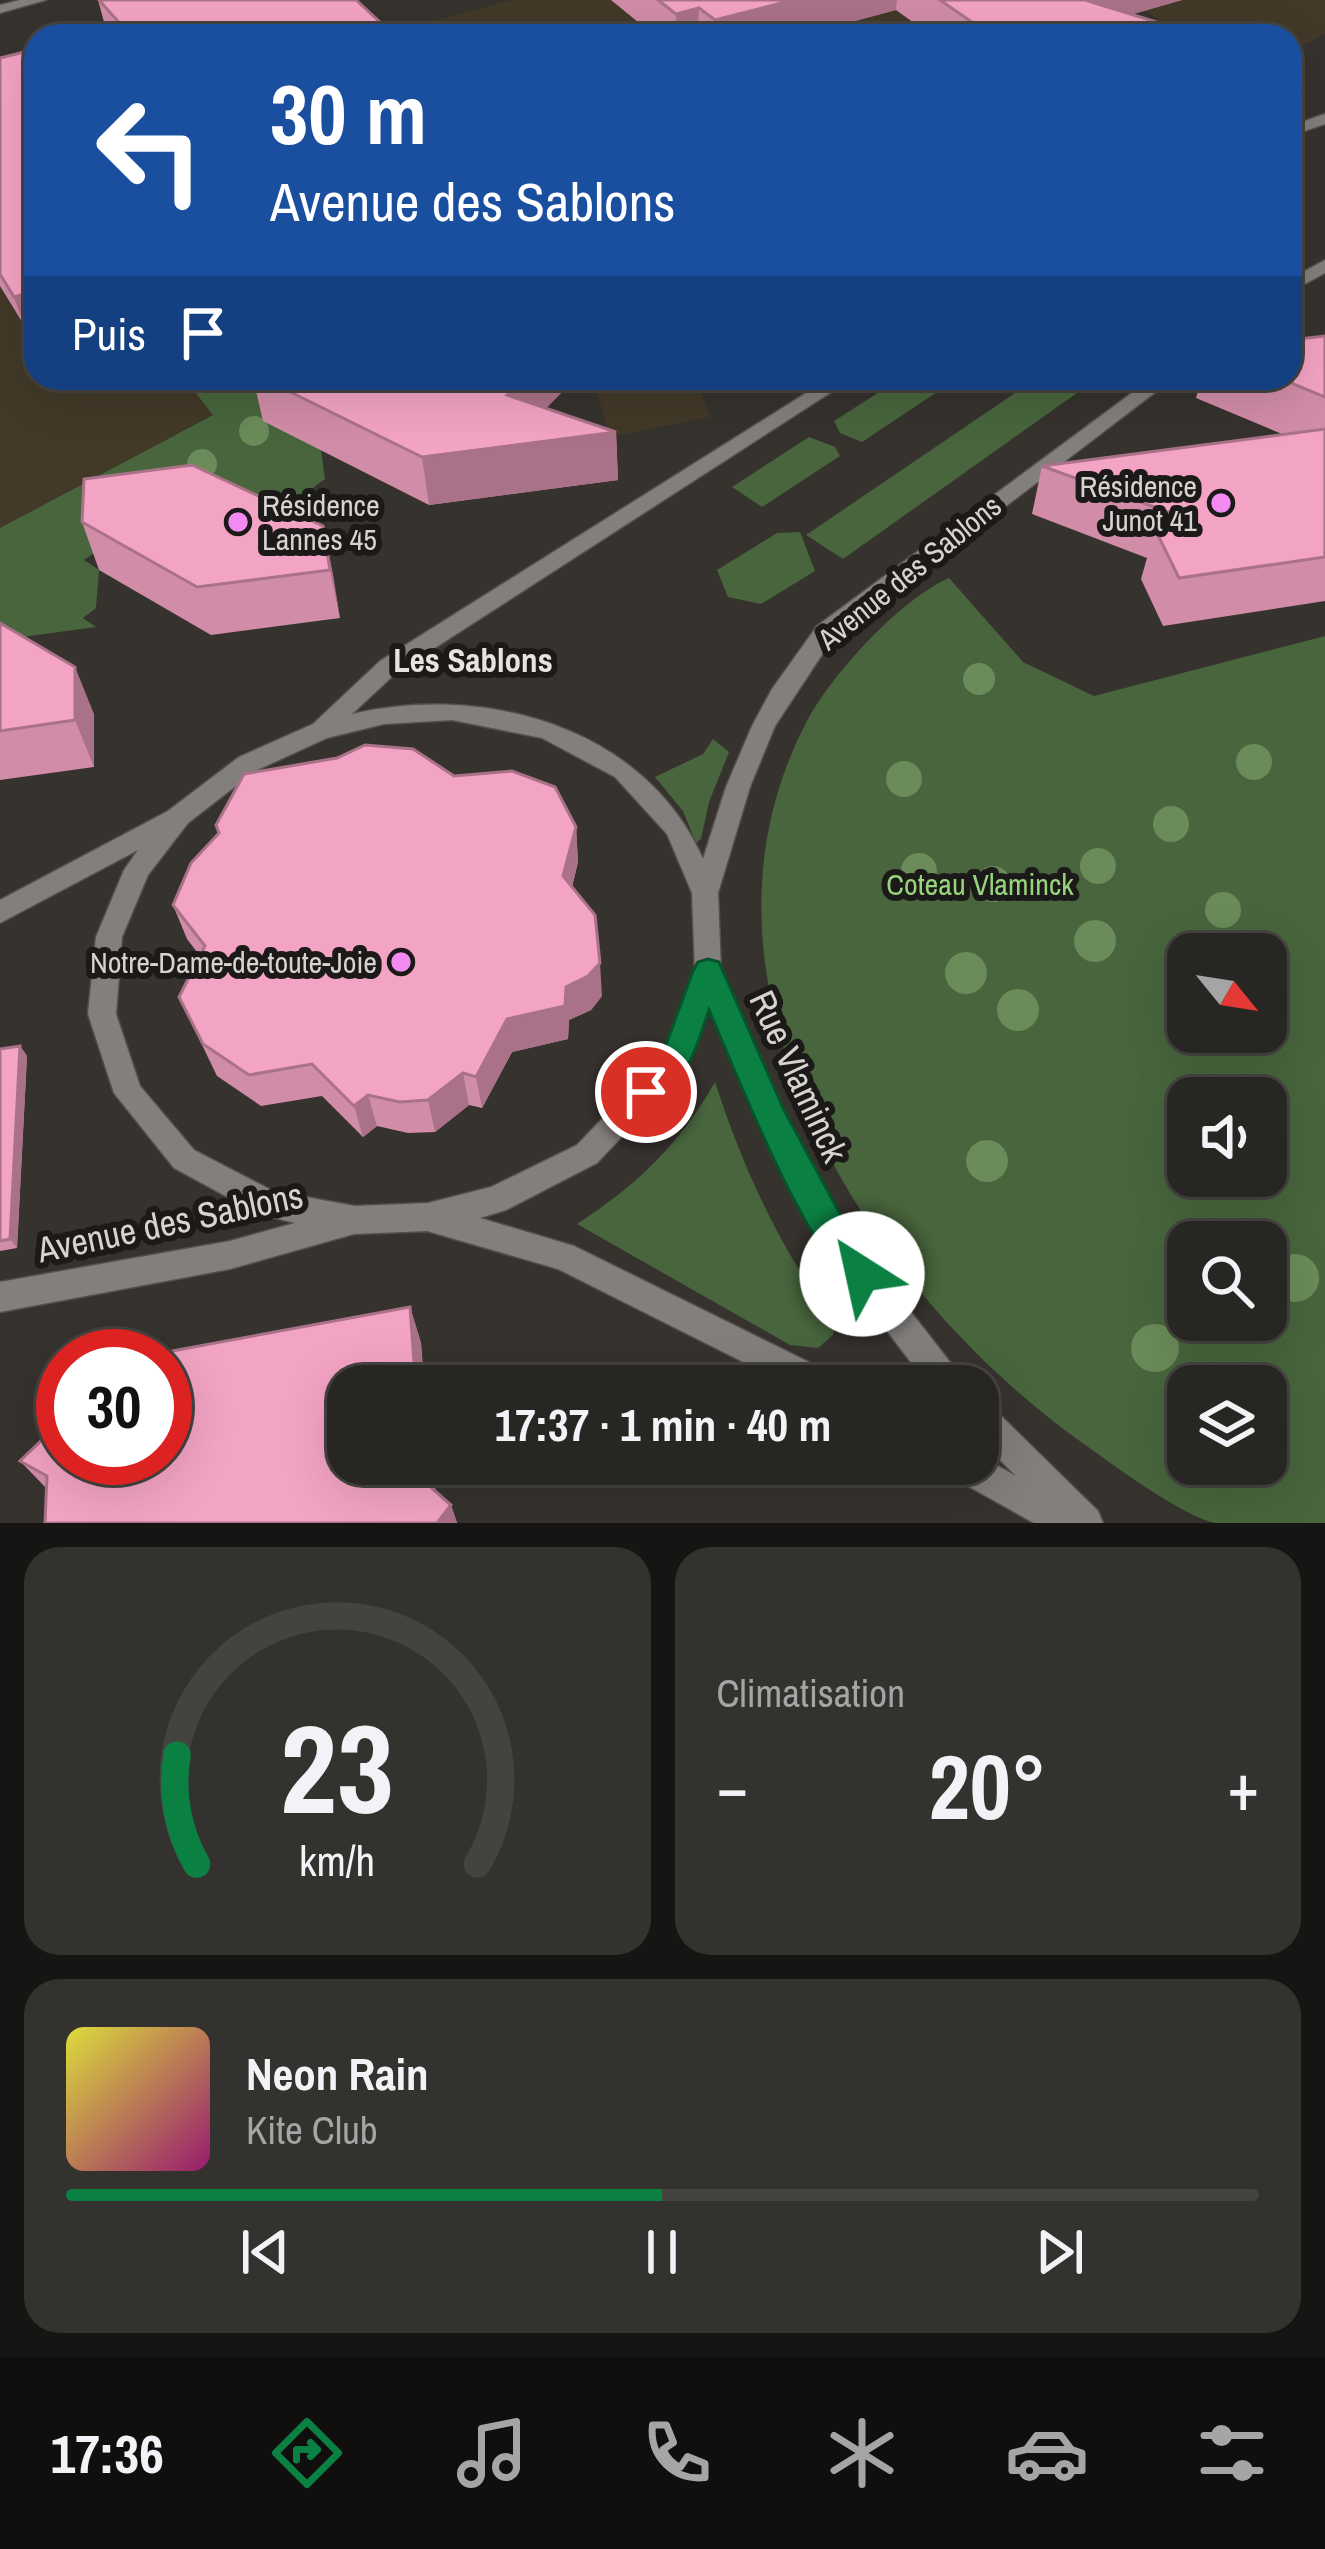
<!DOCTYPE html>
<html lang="fr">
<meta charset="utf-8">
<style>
body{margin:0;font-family:"Archivo Narrow",sans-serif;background:#34322f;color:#f1f3f6;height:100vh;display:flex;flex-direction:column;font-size:45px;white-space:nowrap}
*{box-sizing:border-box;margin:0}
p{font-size:39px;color:#a5a5a5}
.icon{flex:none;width:66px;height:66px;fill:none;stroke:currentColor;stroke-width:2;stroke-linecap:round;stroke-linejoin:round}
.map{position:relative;height:1523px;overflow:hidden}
.side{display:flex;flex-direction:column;gap:24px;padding:24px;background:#161513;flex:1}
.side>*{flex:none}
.top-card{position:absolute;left:24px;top:24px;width:1278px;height:366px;border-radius:36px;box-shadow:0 12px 48px #0002,0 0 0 3px #444340;background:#1a4fa0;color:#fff;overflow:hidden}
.needle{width:78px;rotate:120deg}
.controls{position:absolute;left:1167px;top:933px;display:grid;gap:24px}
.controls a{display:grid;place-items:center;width:120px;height:120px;border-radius:24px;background:#282622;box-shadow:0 12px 48px #0002,0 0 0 3px #444340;font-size:60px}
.speed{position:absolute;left:36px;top:1329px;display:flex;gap:24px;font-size:60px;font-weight:700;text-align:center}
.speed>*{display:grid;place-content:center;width:156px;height:156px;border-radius:50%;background:#282622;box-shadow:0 12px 48px #0002,0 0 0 3px #444340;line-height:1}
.speed .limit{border:18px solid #d22;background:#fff;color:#111}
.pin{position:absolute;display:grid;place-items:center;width:102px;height:102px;color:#fff;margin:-51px;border:6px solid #fff;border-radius:50%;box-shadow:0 3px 12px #0007}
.me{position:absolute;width:132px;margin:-66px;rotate:325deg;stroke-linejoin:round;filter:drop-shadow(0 0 9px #0008)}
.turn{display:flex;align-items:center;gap:42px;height:252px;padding:0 48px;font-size:54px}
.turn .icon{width:156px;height:156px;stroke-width:2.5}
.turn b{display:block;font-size:84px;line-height:102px}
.then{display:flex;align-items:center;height:114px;padding:0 48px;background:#0003;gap:24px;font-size:45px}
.big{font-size:90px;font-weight:800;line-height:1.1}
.side .widget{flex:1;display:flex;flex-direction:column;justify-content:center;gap:18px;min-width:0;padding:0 42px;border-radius:36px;background:#34322f}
.side .dial{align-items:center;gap:0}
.dial svg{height:312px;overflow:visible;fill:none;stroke:#444340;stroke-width:7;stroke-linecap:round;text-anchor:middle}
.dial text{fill:#f1f3f6;stroke:none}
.song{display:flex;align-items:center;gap:36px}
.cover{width:144px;height:144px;border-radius:18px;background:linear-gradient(135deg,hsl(60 70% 55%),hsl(320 70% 35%))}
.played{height:12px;border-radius:6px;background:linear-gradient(90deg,#0b8043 50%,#444340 50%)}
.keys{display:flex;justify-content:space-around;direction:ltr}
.heat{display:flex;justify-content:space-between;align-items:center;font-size:66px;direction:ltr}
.side .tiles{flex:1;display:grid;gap:24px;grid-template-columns:1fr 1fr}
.widget:last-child{grid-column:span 2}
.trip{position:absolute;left:327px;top:1365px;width:672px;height:120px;border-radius:36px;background:#282622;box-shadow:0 12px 48px #0002,0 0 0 3px #444340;font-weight:800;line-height:120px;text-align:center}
.menu{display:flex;height:192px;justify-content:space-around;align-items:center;background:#100f0e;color:#a5a5a5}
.menu .icon{width:84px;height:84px}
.menu .selected{color:#0b8043}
.menu b{font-size:54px;color:#f1f3f6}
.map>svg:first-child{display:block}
.education{fill:#423928}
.green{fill:#48653d;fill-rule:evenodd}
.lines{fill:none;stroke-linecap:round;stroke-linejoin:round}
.street-casing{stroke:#534f4b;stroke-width:3}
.street{fill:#827f7d;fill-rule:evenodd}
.tree{fill:#6b8b5a}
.wall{fill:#d18ca8}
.shaded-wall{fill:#aa7288}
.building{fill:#f3a3c3;stroke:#aa7288;stroke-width:3}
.route{fill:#0b8043;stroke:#07532c;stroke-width:3}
.poi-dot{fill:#f38af2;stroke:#1c1a18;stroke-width:4.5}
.labels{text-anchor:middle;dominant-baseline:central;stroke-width:12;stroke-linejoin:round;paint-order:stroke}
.poi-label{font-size:30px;fill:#d6d3d1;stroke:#1c1a18;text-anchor:end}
.street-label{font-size:30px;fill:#d6d3d1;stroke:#1c1a18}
.park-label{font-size:30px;fill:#97d47e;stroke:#1c1a18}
.neighbourhood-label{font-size:33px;font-weight:bold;fill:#e8e3de;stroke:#1c1a18}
.near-street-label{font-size:36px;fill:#d6d3d1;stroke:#1c1a18}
</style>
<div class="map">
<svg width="1325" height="1523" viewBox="0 0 1325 1523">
<rect width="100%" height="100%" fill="#36322e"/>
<!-- education -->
<g class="education">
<polygon points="511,0 1325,0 1325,34 1290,52 1290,36 1182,36 1141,8 949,36 377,36"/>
<polygon points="36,184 36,378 282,378 0,528 0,194"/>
<polygon points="593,378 696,378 710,417 610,437"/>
</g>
<!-- green -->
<g class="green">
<polygon points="204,378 536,378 306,442 321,450 325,479 310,490 327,497 101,527 100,549 84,560 99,570 96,608 83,618 96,627 0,640 0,528 213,415 188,383"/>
<polygon points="901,378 958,378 862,442 840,433 834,421"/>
<polygon points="1037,378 1098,378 843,559 806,535"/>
<polygon points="809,437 835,447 840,456 762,507 732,487"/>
<polygon points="800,532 815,571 761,604 728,597 717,570 777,533"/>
<path d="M949,578L1023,662L1094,696L1325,636V1523C1291,1523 1249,1523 1216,1523C1184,1517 1119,1469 1091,1449C875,1300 669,989 805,725C829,677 899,600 949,578ZM1266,954V1032H1188V954ZM1266,1098V1176H1188V1098ZM1188,1242H1266V1320H1188ZM1188,1386H1266V1464H1188Z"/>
<polygon points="713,739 729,752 709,802 701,839 696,843 683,811 655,777 703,754"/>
<path d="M715,1082C736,1147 764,1213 800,1271C814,1292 838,1309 833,1335L818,1348L790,1345L577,1224C636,1186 680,1144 715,1082Z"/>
</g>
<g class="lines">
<!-- street casing -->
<g class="street-casing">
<g id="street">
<polygon points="20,0 46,0 0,13 0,5"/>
<polygon points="1325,114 1325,124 1290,136 1290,126"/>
<polygon points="1325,260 1325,273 1290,292 1290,279"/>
<path d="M830,378H853L396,673L352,714C485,683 645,727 703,859L726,787L752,726L772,689L817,626L1152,378H1174L833,638L775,726L750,787L718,893L721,972L782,1112L845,1227L960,1375L965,1386H929L823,1247L761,1128L709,1006L685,1070L597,1163L506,1210L480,1218L574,1246L835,1375L840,1386H791L558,1269L427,1231L354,1234L230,1269L0,1312V1282L230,1241L295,1223L259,1214L174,1168L114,1093L88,1014L96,937L124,870L138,850L0,923V900L168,811L239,757L313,724L380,661ZM452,720L542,738L615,777L667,834L692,893L695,972L664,1054L577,1145L491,1187L428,1203L355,1206L273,1191L194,1150L140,1086L116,1014L122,937L148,875L188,823L255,771L327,738L384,724Z"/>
<polygon points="978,1399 989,1404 1098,1511 1103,1523 1034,1523 950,1476 946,1464 978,1464 978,1455 1016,1476 978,1438"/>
</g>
</g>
<!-- street -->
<use href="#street" class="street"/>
</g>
<!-- trees -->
<g class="tree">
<circle cx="254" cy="431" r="15"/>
<circle cx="202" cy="464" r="15"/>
<circle cx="979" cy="679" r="16"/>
<circle cx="1254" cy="762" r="18"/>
<circle cx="904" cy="779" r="18"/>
<circle cx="1171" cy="824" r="18"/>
<circle cx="1098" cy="866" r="18"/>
<circle cx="919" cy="871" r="18"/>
<circle cx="993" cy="884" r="18"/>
<circle cx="1223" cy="910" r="18"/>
<circle cx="1095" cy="941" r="21"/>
<circle cx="966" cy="973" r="21"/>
<circle cx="1018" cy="1010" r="21"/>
<circle cx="987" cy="1161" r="21"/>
<circle cx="1295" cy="1278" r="24"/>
<circle cx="1155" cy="1348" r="24"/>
</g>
<!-- wall -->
<g class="wall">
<polygon points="98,0 356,0 111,31 104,22"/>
<polygon points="611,0 1182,0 1132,14 1163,24 1160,36 932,36 896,10 798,36 655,36"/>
<polygon points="36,49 36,321 24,325 0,286 0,57"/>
<polygon points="1325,336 1325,601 1163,626 1141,579 1147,558 1032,514 1042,466 1282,434 1196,398 1202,378 1290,378"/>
<polygon points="253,378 572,378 572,382 546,408 616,432 618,480 429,505 263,421"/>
<polygon points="82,522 323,526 340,618 211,635 99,570"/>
<polygon points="0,623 94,714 94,767 0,780"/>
<polygon points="454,776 576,827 578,862 572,887 602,996 591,1010 569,1020 568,1039 512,1052 482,1108 469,1105 435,1132 408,1133 377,1126 363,1137 322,1096 261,1106 217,1076 179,997 200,956 187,939 173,905"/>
<polygon points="20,1046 27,1056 17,1248 0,1251 0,1049"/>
<polygon points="410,1307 421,1343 423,1368 348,1464 434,1464 435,1491 451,1505 457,1523 45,1523 46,1488 20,1461"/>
</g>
<!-- shaded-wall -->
<g class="shaded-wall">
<polygon points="793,0 897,0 896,10 798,36 715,36 715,20"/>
<polygon points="1072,0 1182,0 1065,34"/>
<polygon points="699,8 698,36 676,36 676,14"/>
<polygon points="1163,24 1160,36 1142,36"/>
<polygon points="36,291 36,321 24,325 14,297"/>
<polygon points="524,378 572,378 572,382 512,443 507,395"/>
<polygon points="616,432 618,480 429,505 422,457"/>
<polygon points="323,526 333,574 340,618 330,570"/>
<polygon points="75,667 94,714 94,767 75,720"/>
<polygon points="576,827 578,862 566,911 563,876"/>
<polygon points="600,963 602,996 591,1010 569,1020 568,1039 512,1052 482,1108 476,1077 507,1019 566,987"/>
<polygon points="20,1046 27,1056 17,1248 10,1239"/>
<polygon points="463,1073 469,1105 435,1132 428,1100"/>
<polygon points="368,1095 377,1126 363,1137 354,1106"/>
<polygon points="410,1307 421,1343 424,1386 414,1362"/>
<polygon points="425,1464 434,1464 437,1513 426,1483"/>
<polygon points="451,1505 457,1523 437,1523"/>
</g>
<!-- building -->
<g class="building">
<polygon points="99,0 356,0 395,36 89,36 124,28"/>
<polygon points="658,0 793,0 715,20 699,8 676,14"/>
<polygon points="940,0 1085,0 1163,24 1143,36 992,36"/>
<polygon points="36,49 36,291 14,297 0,274 0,58"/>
<polygon points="1325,336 1325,397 1279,378 1290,378 1290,340"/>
<polygon points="262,378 524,378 507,395 616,432 422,457"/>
<polygon points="1325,429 1325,557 1179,578 1156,531 1171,513 1042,466"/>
<polygon points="192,465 323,526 330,570 197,587 82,522 84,479"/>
<polygon points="0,623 75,667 75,720 0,731"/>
<polygon points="365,745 413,749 454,776 512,771 555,787 576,827 563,876 595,915 600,963 588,976 566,987 565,1006 507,1019 476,1077 463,1073 428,1100 400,1102 368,1095 354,1106 312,1064 249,1075 203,1044 179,997 205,946 173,905 191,863 219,833 216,825 244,774 337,758"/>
<polygon points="20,1046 10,1239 0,1241 0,1049"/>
<polygon points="410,1307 414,1362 440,1379 432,1386 348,1386 348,1464 425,1464 426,1483 451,1505 437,1523 45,1523 47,1476 20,1461 47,1435 52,1373 63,1371 63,1458 165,1458 165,1356 145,1356"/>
</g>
<!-- route -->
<path class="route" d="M708,959L719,962L784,1110L846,1225L879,1274L874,1285L862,1290C812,1270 733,1065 709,1010C697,1046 685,1092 646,1106L634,1102L630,1092L663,1053L693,971L698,962Z"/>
<!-- markers -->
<g class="poi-dot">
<circle cx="1221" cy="503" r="12"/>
<circle cx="238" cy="522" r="12"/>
<circle cx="401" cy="962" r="12"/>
</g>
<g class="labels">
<!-- poi labels -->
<g class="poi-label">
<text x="1197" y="486">Résidence<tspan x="1197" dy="34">Junot 41</tspan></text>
<text x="262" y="505" text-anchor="start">Résidence<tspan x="262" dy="34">Lannes 45</tspan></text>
<text x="377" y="962">Notre-Dame-de-toute-Joie</text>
</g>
<!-- street labels -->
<g class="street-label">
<text transform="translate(909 572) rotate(-39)">Avenue des Sablons</text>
</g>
<!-- park labels -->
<g class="park-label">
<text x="980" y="884">Coteau Vlaminck</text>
</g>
<!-- neighbourhood labels -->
<g class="neighbourhood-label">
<text x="473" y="660">Les Sablons</text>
</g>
<!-- near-street labels -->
<g class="near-street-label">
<text transform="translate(799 1076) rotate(65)">Rue Vlaminck</text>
<text transform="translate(170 1222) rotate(-12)">Avenue des Sablons</text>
</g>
</g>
</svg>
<div class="controls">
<a><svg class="needle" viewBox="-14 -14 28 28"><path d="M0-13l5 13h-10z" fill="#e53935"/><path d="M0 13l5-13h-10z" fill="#a5a5a5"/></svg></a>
<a><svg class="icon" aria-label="sound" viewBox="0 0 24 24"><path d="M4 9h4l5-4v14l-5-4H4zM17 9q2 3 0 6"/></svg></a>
<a><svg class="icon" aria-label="search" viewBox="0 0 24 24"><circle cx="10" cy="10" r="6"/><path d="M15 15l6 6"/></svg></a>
<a><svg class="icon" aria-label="layers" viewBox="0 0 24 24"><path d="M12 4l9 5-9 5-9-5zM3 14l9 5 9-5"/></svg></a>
</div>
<div class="speed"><div class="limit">30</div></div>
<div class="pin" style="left:646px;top:1092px;background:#d93025"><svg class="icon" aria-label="arrive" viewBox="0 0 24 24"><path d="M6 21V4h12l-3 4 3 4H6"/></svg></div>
<svg class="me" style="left:862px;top:1274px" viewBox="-20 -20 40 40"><circle r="19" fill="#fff"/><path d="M0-13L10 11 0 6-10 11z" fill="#0b8043"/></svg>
<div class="trip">17:37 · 1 min · 40 m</div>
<div class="top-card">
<div class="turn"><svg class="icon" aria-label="left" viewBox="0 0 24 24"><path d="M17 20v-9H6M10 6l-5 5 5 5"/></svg><div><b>30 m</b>Avenue des Sablons</div></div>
<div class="then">Puis<svg class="icon" aria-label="arrive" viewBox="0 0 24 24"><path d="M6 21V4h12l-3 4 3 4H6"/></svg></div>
</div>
</div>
<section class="side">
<div class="tiles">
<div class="widget dial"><svg viewBox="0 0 100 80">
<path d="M14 69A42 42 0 1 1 86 69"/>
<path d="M14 69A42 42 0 0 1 9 41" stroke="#0b8043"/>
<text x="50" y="56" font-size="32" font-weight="700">23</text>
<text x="50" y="72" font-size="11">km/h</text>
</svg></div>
<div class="widget"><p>Climatisation</p>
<div class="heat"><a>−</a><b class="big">20°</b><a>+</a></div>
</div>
<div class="widget">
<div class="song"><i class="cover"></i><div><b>Neon Rain</b><p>Kite Club</p></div></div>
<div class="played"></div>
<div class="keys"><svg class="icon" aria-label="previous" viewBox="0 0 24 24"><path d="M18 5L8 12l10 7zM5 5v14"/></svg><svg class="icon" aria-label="pause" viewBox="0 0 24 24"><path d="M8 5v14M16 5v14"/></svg><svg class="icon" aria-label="next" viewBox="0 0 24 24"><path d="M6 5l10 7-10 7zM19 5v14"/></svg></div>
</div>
</div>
</section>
<nav class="menu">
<b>17:36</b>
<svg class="icon selected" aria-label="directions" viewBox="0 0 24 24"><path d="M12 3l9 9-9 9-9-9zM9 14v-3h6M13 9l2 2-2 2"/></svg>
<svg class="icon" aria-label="music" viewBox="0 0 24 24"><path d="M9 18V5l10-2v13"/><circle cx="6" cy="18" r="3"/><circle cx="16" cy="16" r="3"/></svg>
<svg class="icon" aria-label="phone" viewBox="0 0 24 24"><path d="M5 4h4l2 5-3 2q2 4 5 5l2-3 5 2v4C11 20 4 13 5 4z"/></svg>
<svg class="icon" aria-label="climate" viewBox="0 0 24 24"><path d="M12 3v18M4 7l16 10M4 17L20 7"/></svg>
<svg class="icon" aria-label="car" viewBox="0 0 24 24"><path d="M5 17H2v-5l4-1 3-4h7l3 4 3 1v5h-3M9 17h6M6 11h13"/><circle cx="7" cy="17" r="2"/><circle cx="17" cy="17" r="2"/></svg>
<svg class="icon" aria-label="filters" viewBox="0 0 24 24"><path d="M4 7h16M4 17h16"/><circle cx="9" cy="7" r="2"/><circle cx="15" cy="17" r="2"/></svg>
</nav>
